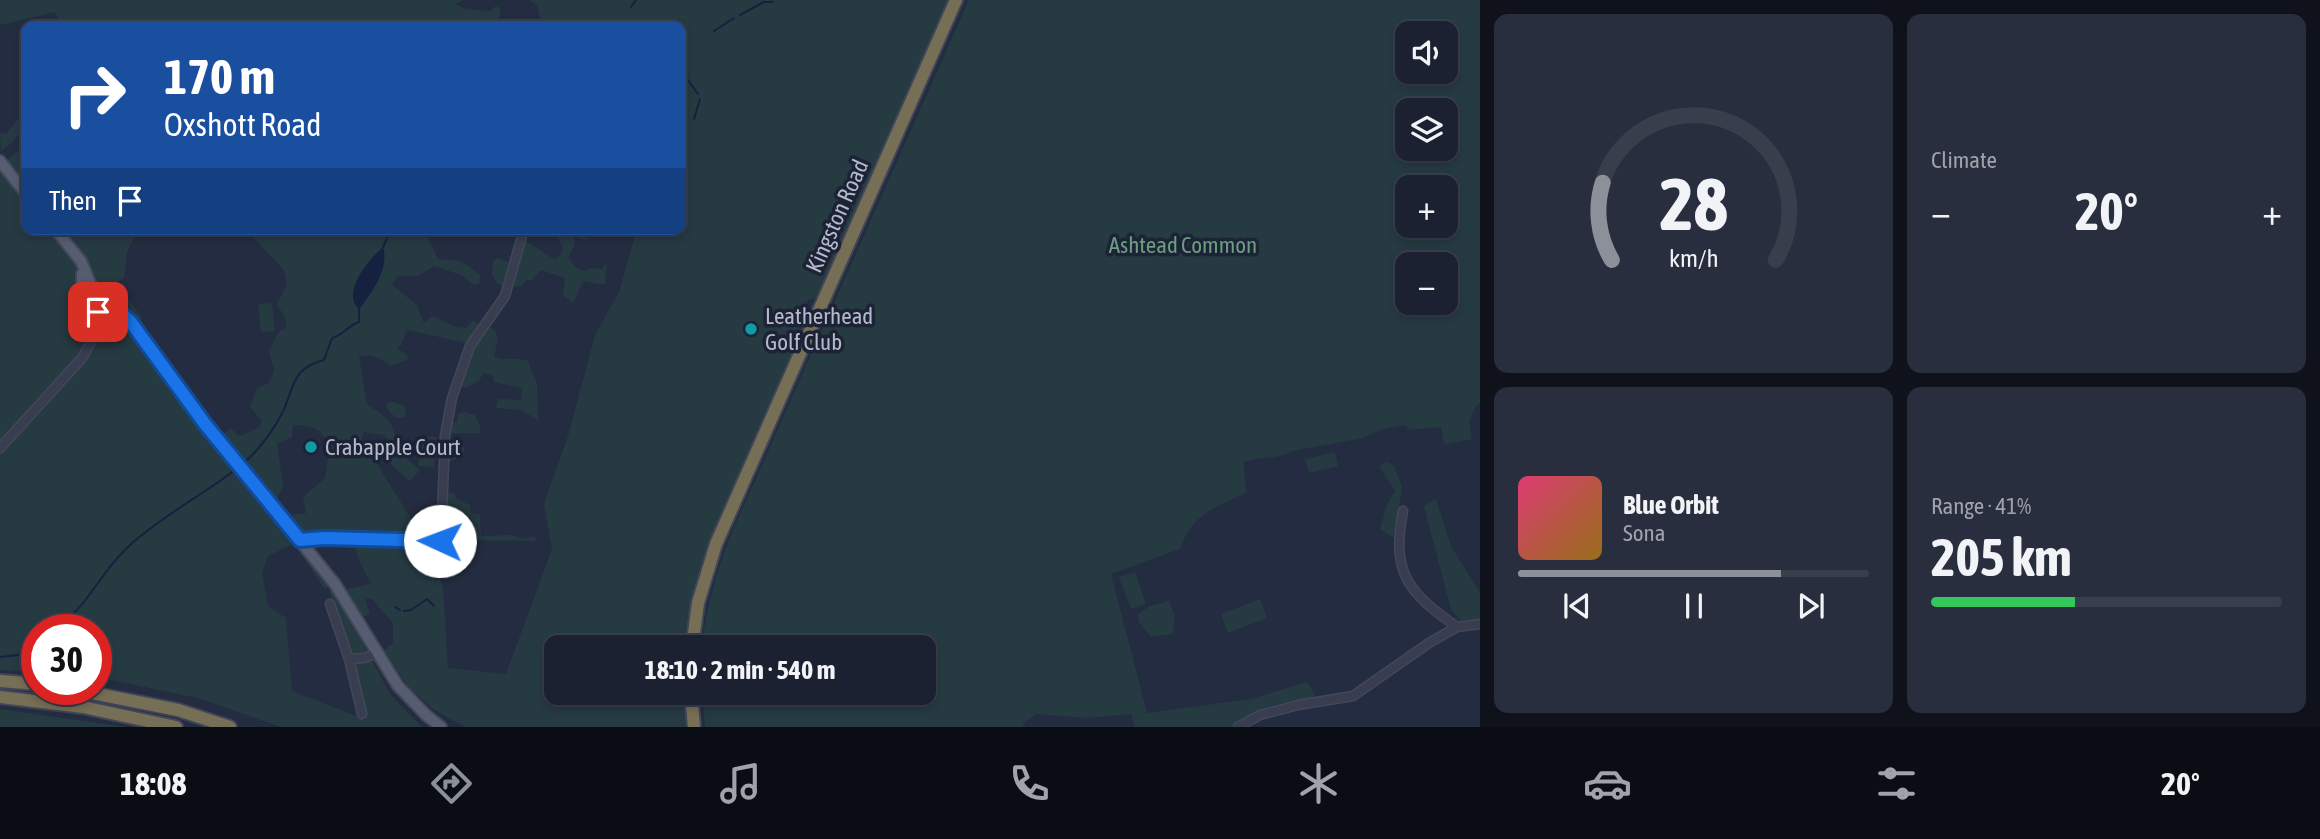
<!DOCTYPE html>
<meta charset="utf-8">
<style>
body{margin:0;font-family:"Asap Condensed",sans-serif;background:#282e3d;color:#f1f3f6;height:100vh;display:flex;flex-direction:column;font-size:26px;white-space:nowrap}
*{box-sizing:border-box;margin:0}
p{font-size:23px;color:#a0a3ab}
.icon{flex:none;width:38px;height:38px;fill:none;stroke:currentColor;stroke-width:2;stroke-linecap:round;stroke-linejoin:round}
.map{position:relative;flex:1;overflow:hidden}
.side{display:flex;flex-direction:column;gap:14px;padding:14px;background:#0f121b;width:840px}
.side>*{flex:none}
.hud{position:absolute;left:21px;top:21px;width:665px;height:214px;border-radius:14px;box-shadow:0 4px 10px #0003,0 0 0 2px #393e4d;background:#1a4fa0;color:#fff;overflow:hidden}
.buttons{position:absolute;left:1395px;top:21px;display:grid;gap:14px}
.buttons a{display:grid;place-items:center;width:63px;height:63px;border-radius:14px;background:#1b2131;box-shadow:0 4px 10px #0003,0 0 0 2px #393e4d;font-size:35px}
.speed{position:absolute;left:21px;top:614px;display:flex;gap:14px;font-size:35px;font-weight:700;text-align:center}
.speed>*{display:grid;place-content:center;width:91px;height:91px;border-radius:50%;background:#1b2131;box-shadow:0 4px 10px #0003,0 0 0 2px #393e4d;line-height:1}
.speed .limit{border:10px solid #d22;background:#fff;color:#111}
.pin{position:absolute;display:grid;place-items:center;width:60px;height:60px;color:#fff;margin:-30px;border-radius:14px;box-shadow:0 4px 10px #0006}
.me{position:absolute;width:77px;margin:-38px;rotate:272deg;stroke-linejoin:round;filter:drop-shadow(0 0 5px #0008)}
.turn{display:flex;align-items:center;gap:24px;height:147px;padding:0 28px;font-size:32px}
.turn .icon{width:91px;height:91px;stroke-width:2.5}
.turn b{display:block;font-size:49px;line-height:60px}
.then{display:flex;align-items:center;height:66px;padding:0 28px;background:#0003;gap:14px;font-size:26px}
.big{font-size:52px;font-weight:700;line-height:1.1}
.side .tile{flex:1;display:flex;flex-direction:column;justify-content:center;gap:10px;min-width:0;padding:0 24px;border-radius:14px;background:#282e3d}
.side .dial{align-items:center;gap:0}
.dial svg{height:182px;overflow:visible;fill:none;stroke:#393e4d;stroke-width:7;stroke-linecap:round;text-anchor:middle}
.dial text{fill:#f1f3f6;stroke:none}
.song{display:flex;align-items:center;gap:21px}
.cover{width:84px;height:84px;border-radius:10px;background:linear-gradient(135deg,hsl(340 70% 55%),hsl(40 70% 35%))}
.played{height:7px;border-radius:4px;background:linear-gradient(90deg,#8c9099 75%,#393e4d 75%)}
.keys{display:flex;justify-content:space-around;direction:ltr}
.heat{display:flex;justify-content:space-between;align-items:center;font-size:38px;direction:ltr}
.charge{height:10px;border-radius:5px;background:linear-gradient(90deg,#34c759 41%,#393e4d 0)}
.side .tiles{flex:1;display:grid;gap:14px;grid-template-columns:repeat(2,1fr)}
.trip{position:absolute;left:544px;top:635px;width:392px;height:70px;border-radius:14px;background:#1b2131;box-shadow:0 4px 10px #0003,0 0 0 2px #393e4d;font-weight:700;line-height:70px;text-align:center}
.tab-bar{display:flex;height:112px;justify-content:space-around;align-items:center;background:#0b0d14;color:#a0a3ab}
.tab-bar .icon{width:49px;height:49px}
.tab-bar .current{color:#8c9099}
.tab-bar b{font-size:32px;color:#f1f3f6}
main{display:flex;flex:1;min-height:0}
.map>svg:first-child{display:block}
.green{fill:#263a42;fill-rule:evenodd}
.water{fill:#16213f}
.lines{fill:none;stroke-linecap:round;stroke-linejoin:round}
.stream{stroke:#16213f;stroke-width:2}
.minor-casing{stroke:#42475a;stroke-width:11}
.major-casing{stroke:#42475a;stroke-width:14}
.highway-casing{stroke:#404658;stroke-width:16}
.minor{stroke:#383e50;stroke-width:8}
.major{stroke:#565d70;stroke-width:10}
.highway{stroke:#776f55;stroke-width:12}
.route-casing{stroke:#114b97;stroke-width:18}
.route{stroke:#1a73e8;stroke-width:12}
.culture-dot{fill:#0f9aa8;stroke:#1d2336;stroke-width:2.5}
.labels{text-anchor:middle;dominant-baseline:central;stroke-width:7;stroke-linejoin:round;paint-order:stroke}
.street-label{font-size:23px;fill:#b5bacb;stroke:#1d2336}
.park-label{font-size:23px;fill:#6b9d7e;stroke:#1d2336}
.poi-label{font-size:23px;fill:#b5bacb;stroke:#1d2336;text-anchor:start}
</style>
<main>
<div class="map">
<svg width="1480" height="727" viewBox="0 0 1480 727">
<rect width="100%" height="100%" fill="#242c41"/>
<!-- green -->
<g class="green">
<polygon points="0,0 463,0 455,4 466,9 490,11 496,6 501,9 498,23 494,26 62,26 55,12 0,25"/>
<path d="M529,0H952L818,298L808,300L806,303L812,312L701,566L688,623L686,647L556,648V693H687L685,727H465L433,709L409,688L384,650L393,643V623L371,598L365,599L370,614L362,617L343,590L372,584L364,571L352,541L303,537L285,516L306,513L303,497L325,478C331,447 331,424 293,425L292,437L277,444L283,486L275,504L220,438L230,428L240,436L260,427L262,421L250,407L257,388L269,383L274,371L269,351L278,333L286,327V320L277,304L287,285L284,270L245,229H432L427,236L438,259L461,261L481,275L479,284H472L461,275L434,266L418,276H398L392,285L416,304L424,323L432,316L456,327L466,328L473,320L478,324L467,343L407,330L402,343L397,348L406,354L409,359L390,366C382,358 370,354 359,356L367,404C388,419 395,420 396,448L384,435L364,432L361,438L428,546L443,587L448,668L506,674L552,549L544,504L569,433L595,335L619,292L637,229H681V26H542L537,5Z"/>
<path d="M969,0H1480V403L1476,405L1469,422L1472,439L1444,444L1441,427L1409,430L1405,425L1383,429L1363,438L1292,451C1279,460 1259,456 1244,462L1246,493C1215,507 1192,514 1180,549L1111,574L1147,713L1251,699L1307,682L1315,694L1311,699L1276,704L1251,714L1231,727H1134L1131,714L1088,718L1036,714L1024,723L1023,727H705L702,693H924V648H701C707,606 717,568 733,530ZM1407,33H1446V72H1407ZM1407,110H1446V149H1407ZM1407,187H1446V226H1407ZM1407,264H1446V303H1407Z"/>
<path d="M26,108C26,127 17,141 1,151L0,132L6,134Z"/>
<polygon points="20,151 26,155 26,185 7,161 13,155"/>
<polygon points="0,165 26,198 26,229 52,229 77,262 81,279 80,310 86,329 83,349 89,352 98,336 97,327 101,316 106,313 116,316 129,327 234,470 295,543 268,556 262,573 268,606 286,618 292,691 366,720 329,588 324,588 299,551 301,549 340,600 391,696 422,727 281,727 198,698 96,677 96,630 37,630 37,672 0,670"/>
<path d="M89,229H147C124,242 127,255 124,278L118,281L114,293L130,301L142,318L139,325L98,291L92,283L88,261L65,232L79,234Z"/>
<path d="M577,229H593L587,241L574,235L575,244L568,258L576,267L584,271L591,268L602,269L607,262L605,285L583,281L573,303L563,295L565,278L541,270L532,280H526L520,287L512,286L525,242C537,245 543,255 555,259L560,255L563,248L558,237L569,232L575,233Z"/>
<polygon points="498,258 509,262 502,285 497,283 492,275 493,261"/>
<polygon points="272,303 275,331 261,332 258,304"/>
<path d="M487,327L495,330L498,339L494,357C506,361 516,357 528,361L537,384L538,421L522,410L496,408L498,399L521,400L522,388L494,382L493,376L483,373L479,381L466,388L460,386C467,365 474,345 487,327Z"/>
<polygon points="390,401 403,405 406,410 405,417 396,418 388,410 386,405"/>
<polygon points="464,412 475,415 480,426 480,433 450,433 452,423 457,422 458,414"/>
<polygon points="420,436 436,437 434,467 418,466"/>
<polygon points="458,439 464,444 464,455 449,462 449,441"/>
<polygon points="398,451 420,470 410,481 388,462"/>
<polygon points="1335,452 1338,466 1309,473 1305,459"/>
<polygon points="1387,462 1394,466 1402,487 1395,539 1380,529 1387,505 1395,491 1379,466"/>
<polygon points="448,492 454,493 457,499 470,505 470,512 480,515 481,536 513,535 523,539 535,536 536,541 450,540 446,538"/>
<polygon points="1436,499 1451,546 1480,593 1480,620 1463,623 1451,610 1424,506"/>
<polygon points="1135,572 1146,604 1131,609 1119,577"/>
<polygon points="1260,599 1267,618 1228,633 1221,614"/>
<polygon points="1169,601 1175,616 1173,634 1151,637 1138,621 1138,614 1150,606"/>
<polygon points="0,709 125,727 0,727"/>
</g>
<!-- water -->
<path class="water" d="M383,247C390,268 371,294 359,309C340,293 370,258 383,247Z"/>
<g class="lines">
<!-- stream -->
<g class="stream">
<polyline points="631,7 636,0"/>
<polyline points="740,15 764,2 773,2"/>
<polyline points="714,31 734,18"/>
<polyline points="688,80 698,94"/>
<polyline points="694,119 700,99"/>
<polyline points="383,247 391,229"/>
<path d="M244,463C259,450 276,427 284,409C295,384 293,368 324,360L332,338C344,335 347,326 359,322V309"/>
<polyline points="395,607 400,610"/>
<polyline points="404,611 411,610 427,599 434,606"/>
<path d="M57,630C65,621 75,613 83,603C99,583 111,562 130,545C162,516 201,496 235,470"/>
<polyline points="34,649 37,647"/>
<polyline points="0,657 28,654"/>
</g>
<!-- minor casing -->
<g class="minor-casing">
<g id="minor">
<polyline points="0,448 82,358 92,340 97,313"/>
<path d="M1403,511C1391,574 1408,592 1457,627L1480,624"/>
<polyline points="300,540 324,538 441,541 445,436 452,398 470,346 505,296 524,229"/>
<polyline points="330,604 349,659 362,714"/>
<polyline points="349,659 364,658 377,654"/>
<polyline points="1238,727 1260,715 1298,705 1353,696 1429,643 1457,627"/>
</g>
</g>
<!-- major casing -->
<g class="major-casing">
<g id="major">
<polyline points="0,161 26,194"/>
<polyline points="55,229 81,261 95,295 118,307 130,321 205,424 335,584 398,686 426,715 441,727"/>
<polyline points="82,274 82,305 85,311 94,314 107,309 119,313"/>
</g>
</g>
<!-- highway casing -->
<g class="highway-casing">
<g id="highway">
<polyline points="692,648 698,603 716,544 956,0"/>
<polyline points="0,681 37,684"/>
<polyline points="77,690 178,710 230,727"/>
<polyline points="691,693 694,727"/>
<polyline points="0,697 83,707 176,727"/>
</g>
</g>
<!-- minor -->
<use href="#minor" class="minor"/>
<!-- major -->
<use href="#major" class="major"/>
<!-- highway -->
<use href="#highway" class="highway"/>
</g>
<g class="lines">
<!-- route casing -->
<g class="route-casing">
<path id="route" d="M98,312C110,307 121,312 130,321L205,424L300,540L324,538L440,541"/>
</g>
<!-- route -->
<use href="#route" class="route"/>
</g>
<!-- markers -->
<g class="culture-dot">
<circle cx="751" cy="329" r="7"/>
<circle cx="311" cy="447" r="7"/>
</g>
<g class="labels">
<!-- street labels -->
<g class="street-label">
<text transform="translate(837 216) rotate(-66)">Kingston Road</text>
</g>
<!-- park labels -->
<g class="park-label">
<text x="1183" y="245">Ashtead Common</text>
</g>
<!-- poi labels -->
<g class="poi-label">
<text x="765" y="316">Leatherhead<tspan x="765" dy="26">Golf Club</tspan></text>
<text x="325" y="447">Crabapple Court</text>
</g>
</g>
</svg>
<div class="buttons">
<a><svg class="icon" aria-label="sound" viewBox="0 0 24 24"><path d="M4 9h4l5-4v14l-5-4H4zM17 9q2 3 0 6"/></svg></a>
<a><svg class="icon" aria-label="layers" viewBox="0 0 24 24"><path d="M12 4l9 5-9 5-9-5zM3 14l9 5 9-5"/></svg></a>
<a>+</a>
<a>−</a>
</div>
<div class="speed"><div class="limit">30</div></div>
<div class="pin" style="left:98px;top:312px;background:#d93025"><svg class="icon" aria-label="arrive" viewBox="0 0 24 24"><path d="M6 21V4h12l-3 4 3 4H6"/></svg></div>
<svg class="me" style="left:440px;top:541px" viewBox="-20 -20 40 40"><circle r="19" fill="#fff"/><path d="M0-13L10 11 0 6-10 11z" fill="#1a73e8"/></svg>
<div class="trip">18:10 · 2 min · 540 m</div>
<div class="hud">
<div class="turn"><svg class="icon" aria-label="right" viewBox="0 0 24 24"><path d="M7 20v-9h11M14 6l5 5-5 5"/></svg><div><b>170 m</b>Oxshott Road</div></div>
<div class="then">Then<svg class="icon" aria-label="arrive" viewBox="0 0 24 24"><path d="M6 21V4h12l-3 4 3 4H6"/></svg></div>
</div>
</div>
<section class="side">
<div class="tiles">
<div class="tile dial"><svg viewBox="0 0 100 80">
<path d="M14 69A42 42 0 1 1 86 69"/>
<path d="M14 69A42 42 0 0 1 10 35" stroke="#8c9099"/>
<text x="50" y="56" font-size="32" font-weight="700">28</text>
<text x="50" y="72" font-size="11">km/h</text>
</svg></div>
<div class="tile"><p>Climate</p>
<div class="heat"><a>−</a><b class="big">20°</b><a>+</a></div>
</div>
<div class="tile">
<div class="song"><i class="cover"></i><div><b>Blue Orbit</b><p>Sona</p></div></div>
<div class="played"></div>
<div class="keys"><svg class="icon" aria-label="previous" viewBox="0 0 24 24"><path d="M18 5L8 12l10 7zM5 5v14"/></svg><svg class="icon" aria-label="pause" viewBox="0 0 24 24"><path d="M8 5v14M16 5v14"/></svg><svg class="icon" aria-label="next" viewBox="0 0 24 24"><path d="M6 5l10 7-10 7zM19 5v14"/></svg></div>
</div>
<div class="tile"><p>Range · 41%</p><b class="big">205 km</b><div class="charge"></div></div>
</div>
</section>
</main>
<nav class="tab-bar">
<b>18:08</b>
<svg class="icon current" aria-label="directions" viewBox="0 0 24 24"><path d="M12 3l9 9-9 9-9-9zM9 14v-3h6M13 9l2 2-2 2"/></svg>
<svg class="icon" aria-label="music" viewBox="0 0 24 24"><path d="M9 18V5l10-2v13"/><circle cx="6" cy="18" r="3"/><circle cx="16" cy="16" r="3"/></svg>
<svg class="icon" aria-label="phone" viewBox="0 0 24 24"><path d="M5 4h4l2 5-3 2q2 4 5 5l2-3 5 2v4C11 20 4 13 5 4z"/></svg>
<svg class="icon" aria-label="climate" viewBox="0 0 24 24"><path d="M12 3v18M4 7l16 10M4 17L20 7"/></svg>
<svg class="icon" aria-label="car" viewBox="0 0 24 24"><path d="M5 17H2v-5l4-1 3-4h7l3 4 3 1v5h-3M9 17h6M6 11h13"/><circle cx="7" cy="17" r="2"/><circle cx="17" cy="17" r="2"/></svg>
<svg class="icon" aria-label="filters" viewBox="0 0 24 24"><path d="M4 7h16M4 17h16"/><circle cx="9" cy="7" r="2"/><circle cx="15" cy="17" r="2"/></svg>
<b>20°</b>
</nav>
